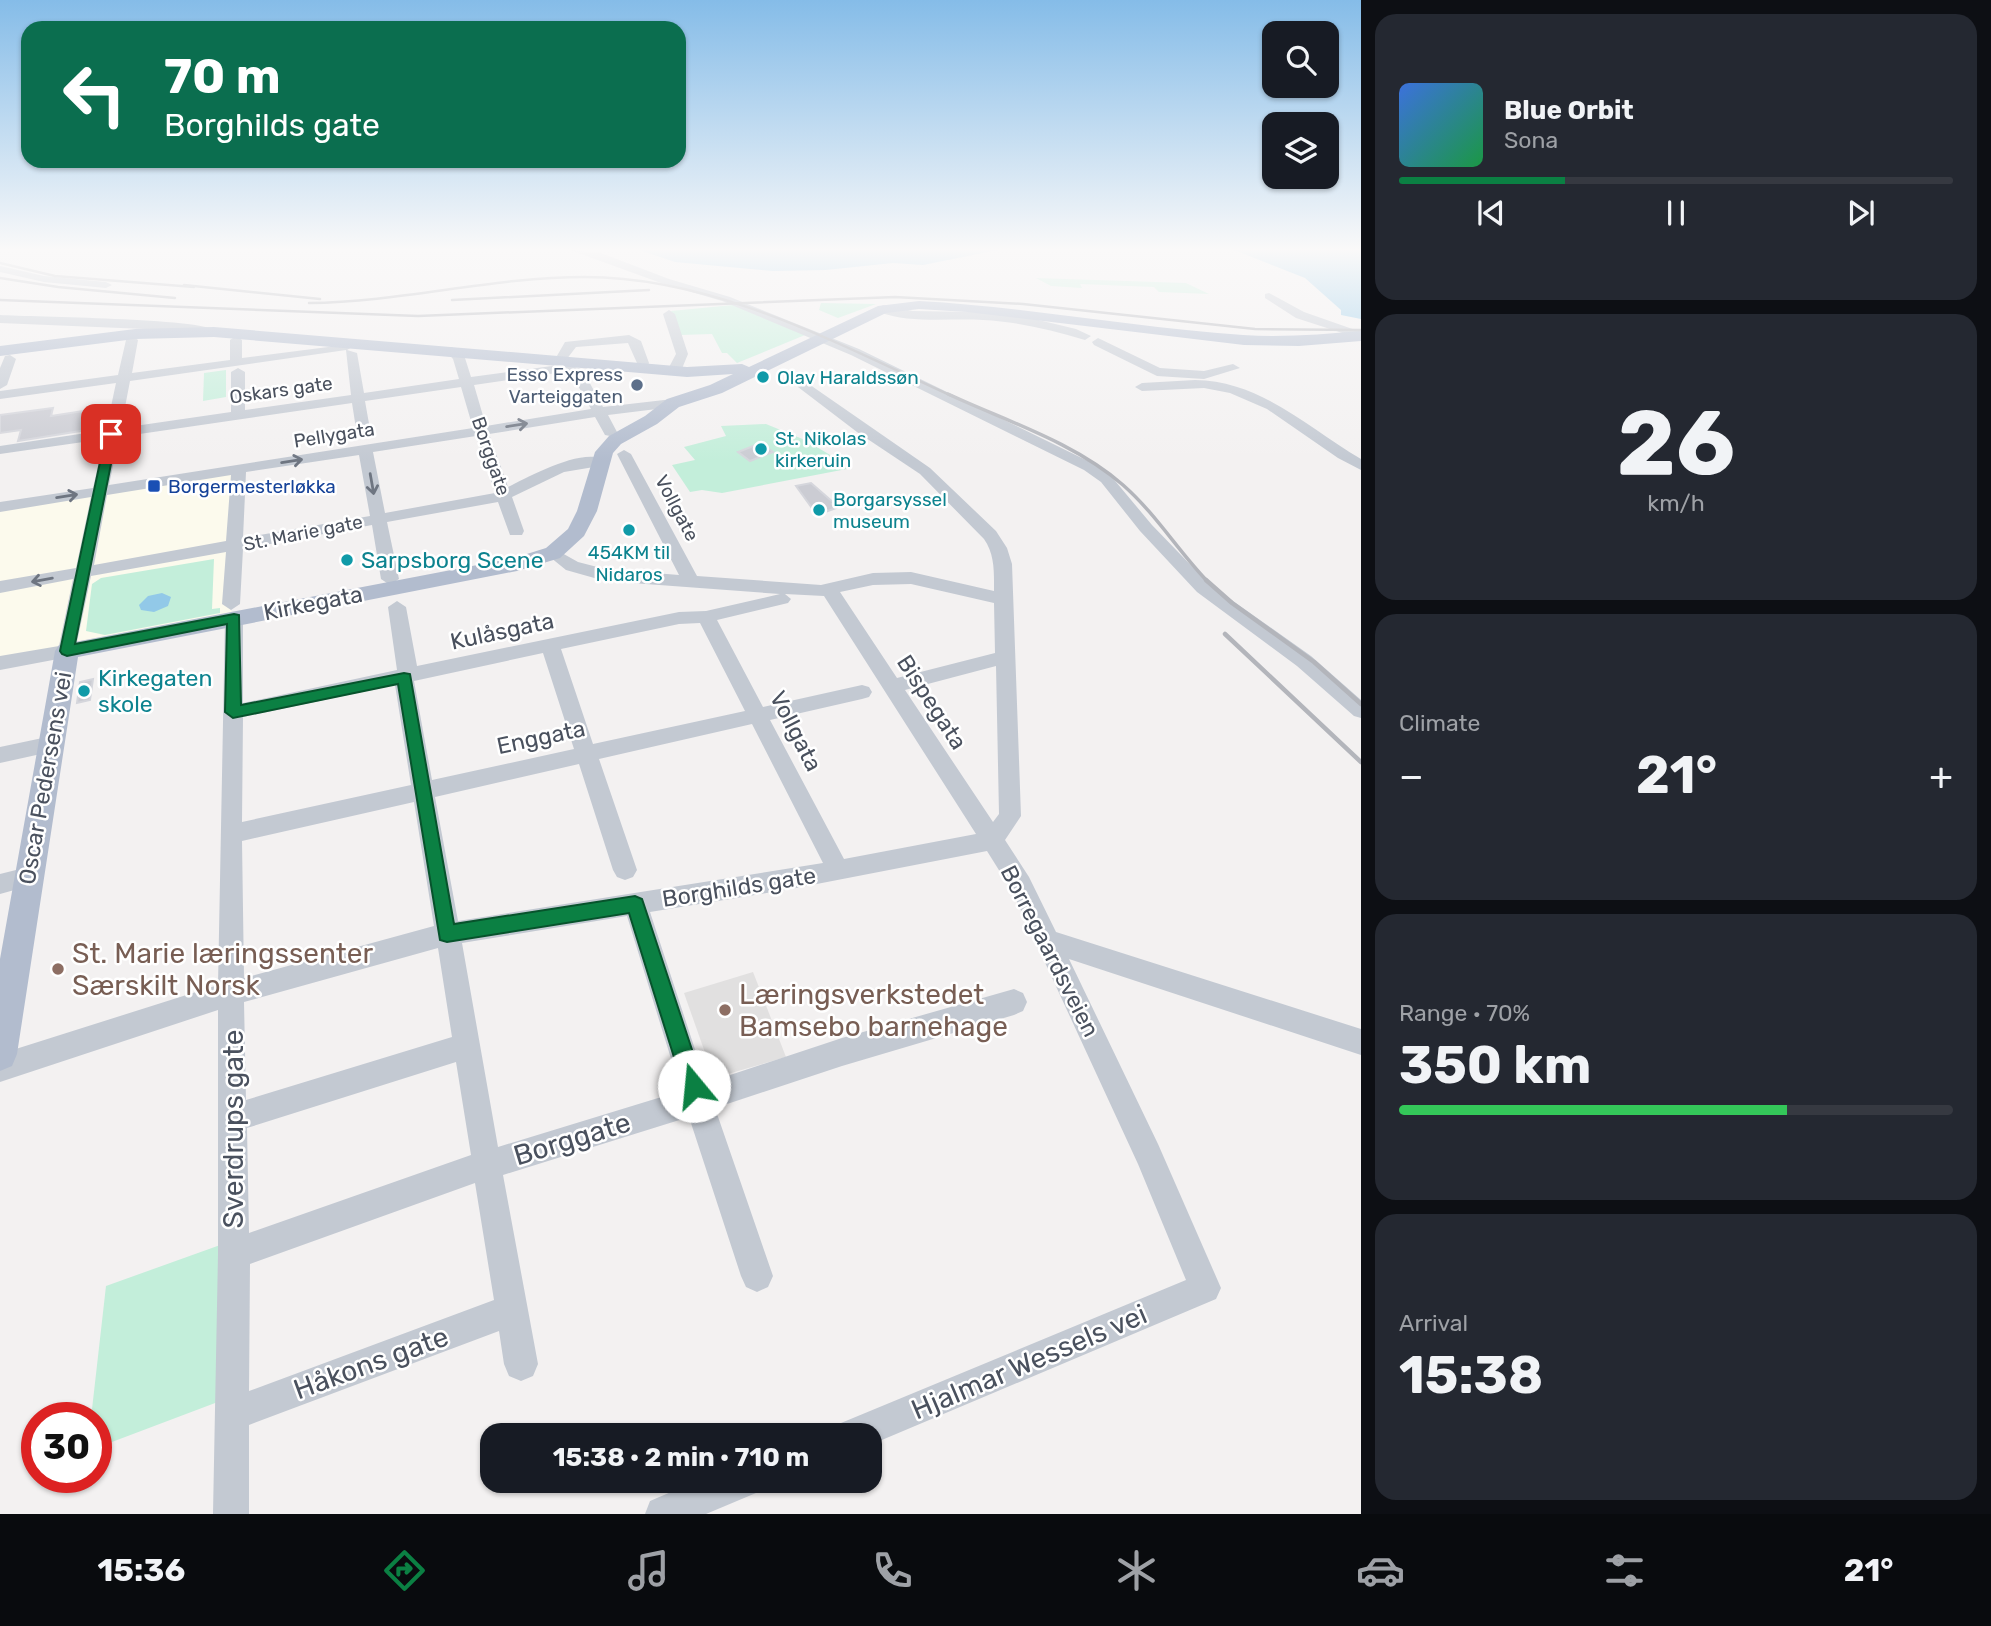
<!DOCTYPE html>
<meta charset="utf-8">
<style>
body{margin:0;font-family:Rubik,sans-serif;background:#242831;color:#f1f3f6;height:100vh;display:flex;flex-direction:column;font-size:26px;white-space:nowrap}
*{box-sizing:border-box;margin:0}
p{font-size:23px;color:#9ea1a6}
.icon{flex:none;width:38px;height:38px;fill:none;stroke:currentColor;stroke-width:2;stroke-linecap:round;stroke-linejoin:round}
.map{position:relative;flex:1;overflow:hidden}
.drawer{display:flex;flex-direction:column;gap:14px;padding:14px;background:#0d0f14;width:630px}
.drawer>*{flex:none}
.hud{position:absolute;left:21px;top:21px;width:665px;height:147px;border-radius:21px;box-shadow:0 2px 5px #0004;background:#0b6e4f;color:#fff;overflow:hidden}
.controls{position:absolute;left:1262px;top:21px;display:grid;gap:14px}
.controls a{display:grid;place-items:center;width:77px;height:77px;border-radius:14px;background:#171b24;box-shadow:0 2px 5px #0004;font-size:35px}
.speed{position:absolute;left:21px;top:1402px;display:flex;gap:14px;font-size:35px;font-weight:700;text-align:center}
.speed>*{display:grid;place-content:center;width:91px;height:91px;border-radius:50%;background:#171b24;box-shadow:0 2px 5px #0004;line-height:1}
.speed .limit{border:10px solid #d22;background:#fff;color:#111}
.pin{position:absolute;display:grid;place-items:center;width:60px;height:60px;color:#fff;margin:-30px;border-radius:14px;box-shadow:0 4px 10px #0006}
.me{position:absolute;width:77px;margin:-38px;rotate:343deg;stroke-linejoin:round;filter:drop-shadow(0 0 5px #0008)}
.turn{display:flex;align-items:center;gap:24px;height:147px;padding:0 28px;font-size:32px}
.turn .icon{width:91px;height:91px;stroke-width:2.5}
.turn b{display:block;font-size:49px;line-height:60px}
.big{font-size:52px;font-weight:700;line-height:1.1}
.drawer .tile{flex:1;display:flex;flex-direction:column;justify-content:center;gap:10px;min-width:0;padding:0 24px;border-radius:21px;background:#242831}
.drawer .dial{align-items:center;gap:0}
.dial b{font-size:91px;line-height:1}
.song{display:flex;align-items:center;gap:21px}
.cover{width:84px;height:84px;border-radius:10px;background:linear-gradient(135deg,hsl(220 70% 55%),hsl(140 70% 35%))}
.played{height:7px;border-radius:4px;background:linear-gradient(90deg,#0b8043 30%,#363941 30%)}
.keys{display:flex;justify-content:space-around;direction:ltr}
.heat{display:flex;justify-content:space-between;align-items:center;font-size:38px;direction:ltr}
.charge{height:10px;border-radius:5px;background:linear-gradient(90deg,#34c759 70%,#363941 0)}
.trip{position:absolute;left:480px;top:1423px;width:402px;height:70px;border-radius:21px;background:#171b24;box-shadow:0 2px 5px #0004;font-weight:700;line-height:70px;text-align:center}
.tab-bar{display:flex;height:112px;justify-content:space-around;align-items:center;background:#090b0e;color:#9ea1a6}
.tab-bar .icon{width:49px;height:49px}
.tab-bar .on{color:#0b8043}
.tab-bar b{font-size:32px;color:#f1f3f6}
main{display:flex;flex:1;min-height:0}
.map>svg:first-child{display:block}
.commercial{fill:#fcfaed}
.education{fill:#e1e0e0}
.green{fill:#c3eeda}
.water{fill:#92c9e8}
.building{fill:#cbccd3;stroke:#d5d6dc;stroke-width:2}
.lines{fill:none;stroke-linecap:round;stroke-linejoin:round}
.minor{fill:#c3c9d2;fill-rule:evenodd}
.major{fill:#b2bcce;fill-rule:evenodd}
.rail-far2{stroke:#b3b5bb;stroke-width:2.5}
.rail-far1{stroke:#b3b5bb;stroke-width:3.5}
.rail{stroke:#b3b5bb;stroke-width:4.5}
.oneway{stroke:#6e7581}
.route{fill:#0b8043;stroke:#07532c;stroke-width:2}
.culture-dot{fill:#0f9aa8;stroke:#fff;stroke-width:2.5}
.service-dot{fill:#5c6f8a;stroke:#fff;stroke-width:2.5}
.transit-dot{fill:#1a4fb4;stroke:#fff;stroke-width:2.5}
.education-dot{fill:#8d6e63;stroke:#fff;stroke-width:2.5}
.labels{text-anchor:middle;dominant-baseline:central;stroke-width:5;stroke-linejoin:round;paint-order:stroke}
.far-service-label{font-size:19px;fill:#4e5e75;stroke:#fff;text-anchor:end}
.far-culture-label{font-size:19px;fill:#0d838f;stroke:#fff;text-anchor:start}
.far-street-label{font-size:19px;fill:#4a515e;stroke:#fff}
.far-transit-label{font-size:19px;fill:#164399;stroke:#fff;text-anchor:start}
.culture-label{font-size:23px;fill:#0d838f;stroke:#fff;text-anchor:start}
.street-label{font-size:23px;fill:#4a515e;stroke:#fff}
.near-education-label{font-size:28px;fill:#785e54;stroke:#fff;text-anchor:start}
.near-street-label{font-size:28px;fill:#4a515e;stroke:#fff}
</style>
<main>
<div class="map">
<svg width="1361" height="1514" viewBox="0 0 1361 1514">
<rect width="100%" height="100%" fill="#f3f1f1"/>
<!-- commercial -->
<polygon class="commercial" points="239,469 231,613 0,658 0,507"/>
<!-- education -->
<polygon class="education" points="753,972 786,1057 714,1078 684,993"/>
<!-- green -->
<g class="green">
<polygon points="1036,278 1186,283 1209,294 1159,292 1154,287 1080,284 1082,288 1051,286"/>
<polygon points="821,303 876,304 838,318 819,310"/>
<polygon points="733,305 805,335 737,363 727,353 722,353 712,334 680,335 671,311"/>
<polygon points="226,370 226,397 203,401 204,373"/>
<polygon points="766,424 805,440 852,468 722,493 702,490 690,492 672,465 695,460 684,447 726,436 721,426"/>
<polygon points="214,559 212,609 220,608 220,613 105,635 86,631 92,584 101,578"/>
<polygon points="223,1244 231,1397 96,1448 96,1418 91,1418 106,1286"/>
</g>
<!-- water -->
<g class="water">
<polygon points="639,250 998,250 923,265 893,263 826,270 773,271 675,262"/>
<polygon points="1234,250 1361,250 1361,319 1341,315 1341,310 1305,278"/>
<polygon points="162,593 171,597 168,606 154,612 141,610 139,605 148,596"/>
</g>
<!-- building -->
<g class="building">
<polygon points="53,408 51,416 103,408 99,428 18,441 21,430 0,433 0,415"/>
<polygon points="761,443 773,452 750,461 738,452"/>
<polygon points="811,483 834,503 832,504 836,508 817,515 796,486"/>
<polygon points="93,679 90,700 77,703 80,682"/>
</g>
<g class="lines">
<!-- minor -->
<g class="minor">
<polygon points="570,250 601,253 669,279 730,297 859,349 1094,464 1111,476 1152,525 1209,584 1311,656 1361,700 1361,718 1354,716 1297,666 1197,592 1140,531 1101,482 1084,470 851,355 722,301 661,283"/>
<polygon points="0,266 44,276 106,282 112,285 106,288 44,282 0,272"/>
<polygon points="1269,293 1304,312 1361,332 1361,339 1296,318 1265,298 1265,294"/>
<path d="M883,305L913,311L973,312L1030,318L1076,329L1091,336L1085,340C1051,330 1019,322 983,320C949,318 911,324 879,312L877,309Z"/>
<polygon points="669,310 675,314 688,354 681,371 674,375 667,371 676,354 663,314"/>
<path d="M0,315C33,317 201,318 217,331L211,335L169,330L0,323Z"/>
<path d="M629,335L641,341L649,363L646,371L641,372L634,368L637,363L628,343L576,347L563,364L582,369L603,407L673,399L680,403L673,407L608,415L617,432L610,436L605,435L595,417L489,434L508,487C528,477 588,444 607,462L600,466L564,472L512,497L524,531L522,535H510L498,502L387,522L399,579L390,585L381,579L372,525L243,549L240,604L231,610L222,604L226,552L91,576L74,656L0,670V656L59,646L73,579L0,593V581L76,568L91,497L0,512V502L93,488L104,439L0,454V446L106,430L116,383L0,399V391L118,375L126,340L132,336L138,340L132,373L230,360V340L236,336L242,340V358L336,346L351,340L357,344L347,350L357,353L364,393L459,379L453,359L446,351L452,347L465,358L471,377L559,365L554,361L565,342ZM346,350L351,395L245,410V372L238,368L231,372V412L121,428L130,381ZM563,372L572,375L591,409L486,426L474,385ZM461,387L473,428L109,485L119,437L352,403L357,435L364,439L371,435L365,401ZM476,436L495,493L385,513L373,452ZM359,455L370,516L243,538L246,472ZM231,475L226,541L94,565L107,495Z"/>
<polygon points="1098,338 1160,368 1204,371 1233,364 1240,368 1204,379 1157,376 1094,345 1092,342"/>
<polygon points="10,355 16,359 7,385 0,389 0,368 5,356"/>
<path d="M803,380L930,468L996,531L1007,548L1012,564L1021,816L1005,840L1029,877L1056,932L1361,1029V1055L1069,959L1158,1144L1221,1288L1216,1299L870,1445V1435H836L841,1423L1186,1280L1138,1164L1012,891L987,851L791,889L650,912L706,1083L842,1038L1014,989L1023,993L1027,1002L1023,1011L1014,1015L842,1066L715,1108L773,1276L768,1287L757,1292L746,1287L741,1276L689,1117L503,1175L538,1364L533,1376L521,1381L509,1376L504,1364L499,1331L249,1425V1514H213L218,1254V1010L0,1082V1054L218,985L225,618L234,612L243,618V703L397,670L388,607L397,601L406,607L417,666L679,612L706,611L780,594L605,581L566,570L545,553L553,548L578,562L605,569L679,575L617,454L624,450L631,454L697,576L821,585L873,573L911,572L994,591C994,572 995,555 984,539L920,474L857,432L798,387L796,384ZM911,584L994,603L995,653L897,678L840,592L873,585ZM785,594L824,596L976,834L844,859L770,720L862,699L869,697L872,692L869,687L862,685L763,707L717,620L788,603L791,599ZM700,623L745,711L593,744L561,649L679,624ZM543,653L574,749L432,780L414,681ZM996,666L999,814L993,822L905,690ZM395,685L411,785L242,822L243,717ZM752,724L823,863L458,921L435,797L579,764L613,870L617,877L625,880L633,877L637,870L599,759ZM414,802L434,926L244,978L242,841ZM627,916L681,1091L498,1147L462,943ZM438,948L452,1037L246,1100L244,1002ZM456,1062L471,1155L249,1233L247,1128ZM475,1183L494,1300L249,1391L250,1264Z"/>
<path d="M1195,380C1261,381 1307,427 1361,459V470L1338,458L1267,409L1230,393L1204,388L1142,391L1135,387L1142,383Z"/>
<polygon points="52,736 59,738 62,744 59,750 0,763 0,747"/>
<polygon points="28,867 36,870 40,877 36,884 0,894 0,874"/>
<polygon points="699,1480 761,1480 756,1493 706,1514 645,1514 650,1501"/>
</g>
<!-- major -->
<path class="major" d="M919,301C1028,307 1135,328 1243,335C1283,338 1322,334 1361,331V341L1299,346L1244,345L967,312L919,309L886,313L722,393L679,407L657,424L621,444L613,453L597,511L584,536L560,558L517,571L78,657L17,1054L12,1066L0,1071V959L55,651L59,645L514,558L546,548L568,529L577,511L595,452L609,436L645,416L667,399L710,385L733,374L687,377L214,337L135,339L0,356V346L135,329L214,327L687,367L742,364L749,367L878,306Z"/>
<!-- rail-far2 -->
<g class="rail-far2">
<polyline points="0,263 55,276 194,287"/>
<polyline points="0,278 58,287 175,298"/>
<polyline points="184,285 320,299"/>
<polyline points="0,300 418,316 895,297 1023,304 1255,329 1361,330"/>
<polyline points="452,300 649,290"/>
<path d="M309,303C402,302 492,277 585,277C715,277 836,343 952,396"/>
</g>
<!-- rail-far1 -->
<path class="rail-far1" d="M948,394C1006,421 1074,442 1123,485C1156,514 1178,551 1208,582"/>
<!-- rail -->
<g class="rail">
<polyline points="1206,580 1232,603 1314,662 1361,704"/>
<polyline points="1225,634 1361,762"/>
</g>
</g>
<!-- one-way arrows -->
<defs><path id="oneway-shaft" d="M-6 0H5M1.5-3L5.5 0L1.5 3" fill="none" stroke-width="1.6" stroke-linecap="round" stroke-linejoin="round" transform="scale(1.75)"/></defs>
<g class="oneway">
<use href="#oneway-shaft" transform="translate(517 425) rotate(-9)"/>
<use href="#oneway-shaft" transform="translate(292 461) rotate(-9)"/>
<use href="#oneway-shaft" transform="translate(372 484) rotate(80)"/>
<use href="#oneway-shaft" transform="translate(67 496) rotate(-9)"/>
<use href="#oneway-shaft" transform="translate(42 580) rotate(170)"/>
</g>
<!-- sky -->
<linearGradient id="sky" x2="0" y2="1"><stop stop-color="#85bce8"/><stop offset="0.54" stop-color="#faf9f9"/><stop offset="1" stop-color="#faf9f9" stop-opacity="0"/></linearGradient>
<rect width="1361" height="462" fill="url(#sky)"/>
<!-- route -->
<polygon class="route" points="111,431 117,434 75,644 234,614 239,615 241,705 404,673 410,674 454,924 635,896 642,899 704,1086 701,1094 694,1097 686,1094 683,1086 629,913 447,942 440,940 398,684 233,718 225,712 227,624 67,656 62,654 60,651 106,434"/>
<!-- markers -->
<g class="culture-dot">
<circle cx="763" cy="377" r="7"/>
<circle cx="761" cy="449" r="7"/>
<circle cx="819" cy="510" r="7"/>
<circle cx="629" cy="530" r="7"/>
<circle cx="347" cy="560" r="7"/>
<circle cx="84" cy="691" r="7"/>
</g>
<circle class="service-dot" cx="637" cy="385" r="7"/>
<rect class="transit-dot" x="147" y="479" width="14" height="14" rx="3.5"/>
<g class="education-dot">
<circle cx="58" cy="969" r="7"/>
<circle cx="725" cy="1010" r="7"/>
</g>
<g class="labels">
<!-- far-service labels -->
<g class="far-service-label">
<text x="623" y="374">Esso Express<tspan x="623" dy="22">Varteiggaten</tspan></text>
</g>
<!-- far-culture labels -->
<g class="far-culture-label">
<text x="777" y="377">Olav Haraldssøn</text>
<text x="775" y="438">St. Nikolas<tspan x="775" dy="22">kirkeruin</tspan></text>
<text x="833" y="499">Borgarsyssel<tspan x="833" dy="22">museum</tspan></text>
<text x="629" y="552" text-anchor="middle">454KM til<tspan x="629" dy="22">Nidaros</tspan></text>
</g>
<!-- far-street labels -->
<g class="far-street-label">
<text transform="translate(281 390) rotate(-8)">Oskars gate</text>
<text transform="translate(334 435) rotate(-9)">Pellygata</text>
<text transform="translate(491 456) rotate(71)">Borggate</text>
<text transform="translate(677 508) rotate(62)">Vollgate</text>
<text transform="translate(303 533) rotate(-11)">St. Marie gate</text>
</g>
<!-- far-transit labels -->
<g class="far-transit-label">
<text x="168" y="486">Borgermesterløkka</text>
</g>
<!-- culture labels -->
<g class="culture-label">
<text x="361" y="560">Sarpsborg Scene</text>
<text x="98" y="678">Kirkegaten<tspan x="98" dy="26">skole</tspan></text>
</g>
<!-- street labels -->
<g class="street-label">
<text transform="translate(313 603) rotate(-11)">Kirkegata</text>
<text transform="translate(502 631) rotate(-12)">Kulåsgata</text>
<text transform="translate(932 702) rotate(57)">Bispegata</text>
<text transform="translate(796 731) rotate(63)">Vollgata</text>
<text transform="translate(541 737) rotate(-12)">Enggata</text>
<text transform="translate(45 778) rotate(-80)">Oscar Pedersens vei</text>
<text transform="translate(739 887) rotate(-9)">Borghilds gate</text>
<text transform="translate(1050 951) rotate(63)">Borregaardsveien</text>
</g>
<!-- near-education labels -->
<g class="near-education-label">
<text x="72" y="953">St. Marie læringssenter<tspan x="72" dy="32">Særskilt Norsk</tspan></text>
<text x="739" y="994">Læringsverkstedet<tspan x="739" dy="32">Bamsebo barnehage</tspan></text>
</g>
<!-- near-street labels -->
<g class="near-street-label">
<text transform="translate(233 1129) rotate(-90)">Sverdrups gate</text>
<text transform="translate(572 1139) rotate(-17)">Borggate</text>
<text transform="translate(1029 1362) rotate(-23)">Hjalmar Wessels vei</text>
<text transform="translate(371 1363) rotate(-20)">Håkons gate</text>
</g>
</g>
</svg>
<div class="controls">
<a><svg class="icon" aria-label="search" viewBox="0 0 24 24"><circle cx="10" cy="10" r="6"/><path d="M15 15l6 6"/></svg></a>
<a><svg class="icon" aria-label="layers" viewBox="0 0 24 24"><path d="M12 4l9 5-9 5-9-5zM3 14l9 5 9-5"/></svg></a>
</div>
<div class="speed"><div class="limit">30</div></div>
<div class="pin" style="left:111px;top:434px;background:#d93025"><svg class="icon" aria-label="arrive" viewBox="0 0 24 24"><path d="M6 21V4h12l-3 4 3 4H6"/></svg></div>
<svg class="me" style="left:694px;top:1086px" viewBox="-20 -20 40 40"><circle r="19" fill="#fff"/><path d="M0-13L10 11 0 6-10 11z" fill="#0b8043"/></svg>
<div class="trip">15:38 · 2 min · 710 m</div>
<div class="hud">
<div class="turn"><svg class="icon" aria-label="left" viewBox="0 0 24 24"><path d="M17 20v-9H6M10 6l-5 5 5 5"/></svg><div><b>70 m</b>Borghilds gate</div></div>
</div>
</div>
<section class="drawer">
<div class="tile">
<div class="song"><i class="cover"></i><div><b>Blue Orbit</b><p>Sona</p></div></div>
<div class="played"></div>
<div class="keys"><svg class="icon" aria-label="previous" viewBox="0 0 24 24"><path d="M18 5L8 12l10 7zM5 5v14"/></svg><svg class="icon" aria-label="pause" viewBox="0 0 24 24"><path d="M8 5v14M16 5v14"/></svg><svg class="icon" aria-label="next" viewBox="0 0 24 24"><path d="M6 5l10 7-10 7zM19 5v14"/></svg></div>
</div>
<div class="tile dial"><b>26</b><p>km/h</p></div>
<div class="tile"><p>Climate</p>
<div class="heat"><a>−</a><b class="big">21°</b><a>+</a></div>
</div>
<div class="tile"><p>Range · 70%</p><b class="big">350 km</b><div class="charge"></div></div>
<div class="tile"><p>Arrival</p><b class="big">15:38</b></div>
</section>
</main>
<nav class="tab-bar">
<b>15:36</b>
<svg class="icon on" aria-label="directions" viewBox="0 0 24 24"><path d="M12 3l9 9-9 9-9-9zM9 14v-3h6M13 9l2 2-2 2"/></svg>
<svg class="icon" aria-label="music" viewBox="0 0 24 24"><path d="M9 18V5l10-2v13"/><circle cx="6" cy="18" r="3"/><circle cx="16" cy="16" r="3"/></svg>
<svg class="icon" aria-label="phone" viewBox="0 0 24 24"><path d="M5 4h4l2 5-3 2q2 4 5 5l2-3 5 2v4C11 20 4 13 5 4z"/></svg>
<svg class="icon" aria-label="climate" viewBox="0 0 24 24"><path d="M12 3v18M4 7l16 10M4 17L20 7"/></svg>
<svg class="icon" aria-label="car" viewBox="0 0 24 24"><path d="M5 17H2v-5l4-1 3-4h7l3 4 3 1v5h-3M9 17h6M6 11h13"/><circle cx="7" cy="17" r="2"/><circle cx="17" cy="17" r="2"/></svg>
<svg class="icon" aria-label="filters" viewBox="0 0 24 24"><path d="M4 7h16M4 17h16"/><circle cx="9" cy="7" r="2"/><circle cx="15" cy="17" r="2"/></svg>
<b>21°</b>
</nav>
